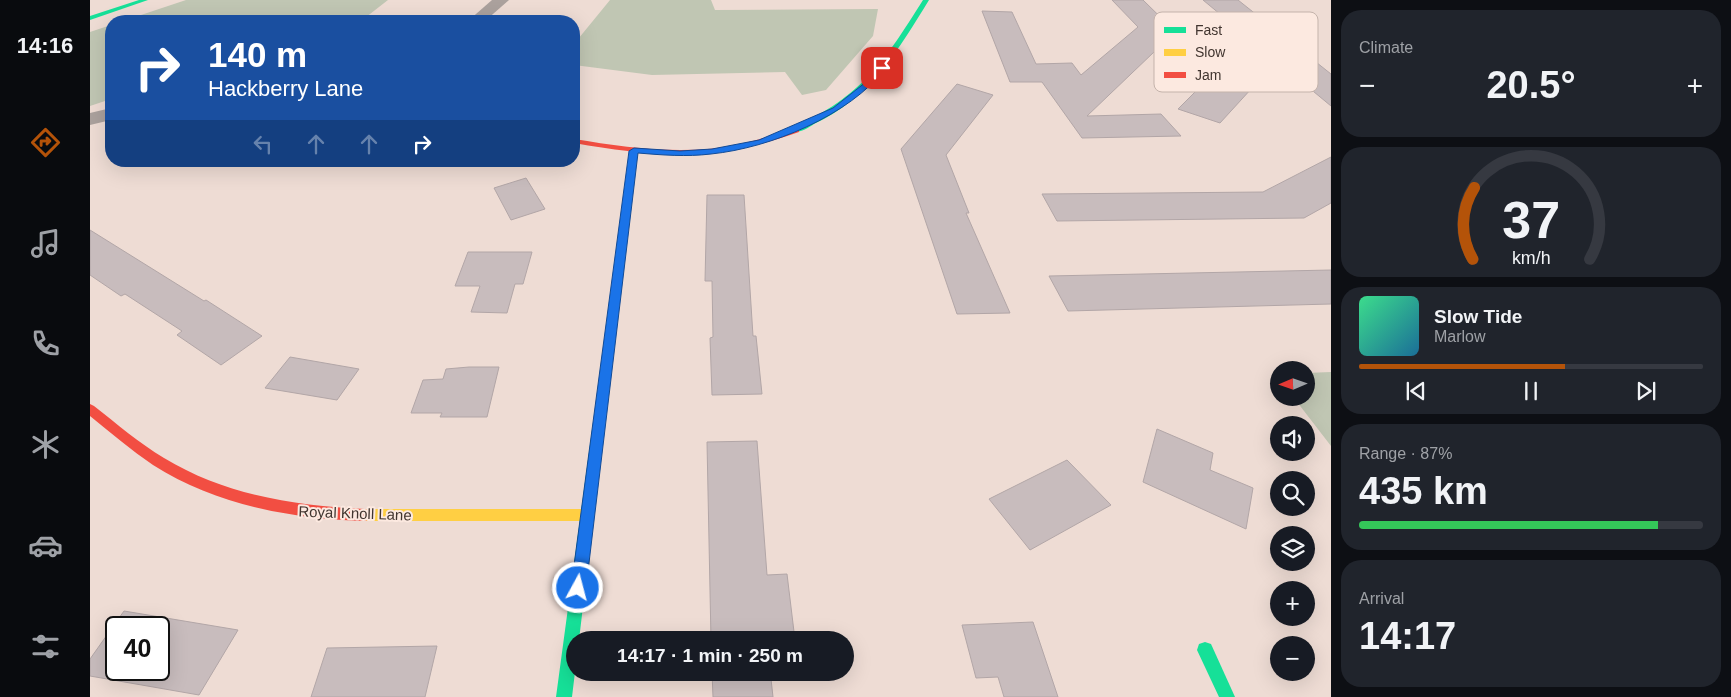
<!DOCTYPE html>
<meta charset="utf-8">
<style>
body{margin:0;font-family:Helvetica,sans-serif;background:#20242c;color:#f1f3f6;height:100vh;display:flex;flex-direction:column;font-size:19px;white-space:nowrap}
*{box-sizing:border-box;margin:0}
p{font-size:16px;color:#9ea1a6}
.icon{flex:none;width:28px;height:28px;fill:none;stroke:currentColor;stroke-width:2;stroke-linecap:round;stroke-linejoin:round}
.map{position:relative;flex:1;overflow:hidden}
.side{display:flex;flex-direction:column;gap:10px;padding:10px;background:#0d0f14;width:400px}
.side>*{flex:none}
.guide{position:absolute;left:15px;top:15px;width:475px;height:152px;border-radius:20px;box-shadow:0 5px 20px #0002;background:#1a4fa0;color:#fff;overflow:hidden}
.needle{width:32px;rotate:268deg}
.tools{position:absolute;left:1180px;top:361px;display:grid;gap:10px}
.tools a{display:grid;place-items:center;width:45px;height:45px;border-radius:50%;background:#171b24;box-shadow:0 5px 20px #0002;font-size:25px}
.speed{position:absolute;left:15px;top:616px;display:flex;gap:10px;font-size:25px;font-weight:700;text-align:center}
.speed>*{display:grid;place-content:center;width:65px;height:65px;border-radius:50%;background:#171b24;box-shadow:0 5px 20px #0002;line-height:1}
.speed .limit{border:2px solid #111;border-radius:8px;background:#fff;color:#111}
.pin{position:absolute;display:grid;place-items:center;width:42px;height:42px;color:#fff;margin:-21px;border-radius:10px;box-shadow:0 2px 8px #0006}
.me{position:absolute;width:55px;margin:-28px;rotate:7deg;stroke-linejoin:round;filter:drop-shadow(0 0 4px #0008)}
.turn{display:flex;align-items:center;gap:18px;height:105px;padding:0 20px;font-size:22px}
.turn .icon{width:65px;height:65px;stroke-width:2.5}
.turn b{display:block;font-size:35px;line-height:42px}
.lanes{display:flex;align-items:center;height:48px;padding:0 20px;background:#0003;justify-content:center;gap:25px;direction:ltr}
.lanes .off{opacity:.35}
.big{font-size:38px;font-weight:700;line-height:1.1}
.side .tile{flex:1;display:flex;flex-direction:column;justify-content:center;gap:8px;min-width:0;padding:0 18px;border-radius:20px;background:#20242c}
.side .dial{align-items:center;gap:0}
.dial svg{height:130px;overflow:visible;fill:none;stroke:#363941;stroke-width:7;stroke-linecap:round;text-anchor:middle}
.dial text{fill:#f1f3f6;stroke:none}
.song{display:flex;align-items:center;gap:15px}
.cover{width:60px;height:60px;border-radius:8px;background:linear-gradient(135deg,hsl(150 70% 55%),hsl(200 70% 35%))}
.played{height:5px;border-radius:2px;background:linear-gradient(90deg,#b45309 60%,#363941 60%)}
.keys{display:flex;justify-content:space-around;direction:ltr}
.heat{display:flex;justify-content:space-between;align-items:center;font-size:28px;direction:ltr}
.charge{height:8px;border-radius:4px;background:linear-gradient(90deg,#34c759 87%,#363941 0)}
.trip{position:absolute;left:476px;top:631px;width:288px;height:50px;border-radius:25px;background:#171b24;box-shadow:0 5px 20px #0002;font-weight:700;line-height:50px;text-align:center}
main{display:flex;flex:1;min-height:0}
.tabs{display:flex;flex-direction:column;width:90px;justify-content:space-around;align-items:center;background:#090b0e;color:#9ea1a6}
.tabs .icon{width:35px;height:35px}
.tabs .active{color:#b45309}
.tabs b{font-size:22px;color:#f1f3f6}
.map>svg:first-child{display:block}
.forest{fill:#c0c6b3}
.building{fill:#c8bcbd;stroke:#b2a6a7;fill-rule:evenodd}
.lines{fill:none;stroke-linecap:round;stroke-linejoin:round}
.street{fill:#aba19d;fill-rule:evenodd}
.fast{fill:#16e098;fill-rule:evenodd}
.slow{fill:#ffcf43;fill-rule:evenodd}
.jam{fill:#f24e42;fill-rule:evenodd}
.route{fill:#1a73e8;stroke:#114b97}
.labels{text-anchor:middle;dominant-baseline:central;stroke-width:4;stroke-linejoin:round;paint-order:stroke}
.street-label{font-size:15px;fill:#41352f;stroke:#fce9e0}
.key{fill:#fce9e0;stroke:#c4b3ab;stroke-width:1}
.key-label{font-size:14px;fill:#41352f}
</style>
<main>
<nav class="tabs">
<b>14:16</b>
<svg class="icon active" aria-label="directions" viewBox="0 0 24 24"><path d="M12 3l9 9-9 9-9-9zM9 14v-3h6M13 9l2 2-2 2"/></svg>
<svg class="icon" aria-label="music" viewBox="0 0 24 24"><path d="M9 18V5l10-2v13"/><circle cx="6" cy="18" r="3"/><circle cx="16" cy="16" r="3"/></svg>
<svg class="icon" aria-label="phone" viewBox="0 0 24 24"><path d="M5 4h4l2 5-3 2q2 4 5 5l2-3 5 2v4C11 20 4 13 5 4z"/></svg>
<svg class="icon" aria-label="climate" viewBox="0 0 24 24"><path d="M12 3v18M4 7l16 10M4 17L20 7"/></svg>
<svg class="icon" aria-label="car" viewBox="0 0 24 24"><path d="M5 17H2v-5l4-1 3-4h7l3 4 3 1v5h-3M9 17h6M6 11h13"/><circle cx="7" cy="17" r="2"/><circle cx="17" cy="17" r="2"/></svg>
<svg class="icon" aria-label="filters" viewBox="0 0 24 24"><path d="M4 7h16M4 17h16"/><circle cx="9" cy="7" r="2"/><circle cx="15" cy="17" r="2"/></svg>
</nav>
<div class="map">
<svg width="1241" height="697" viewBox="0 0 1241 697">
<rect width="100%" height="100%" fill="#eedcd4"/>
<!-- forest -->
<g class="forest">
<polygon points="96,0 298,0 271,21 33,21"/>
<polygon points="520,0 621,0 625,10 788,9 783,36 736,90 712,95 695,72 562,75 484,65 484,44"/>
<polygon points="21,25 21,99 0,106 0,32"/>
<polygon points="1241,372 1241,446 1204,398 1216,398 1216,373"/>
</g>
<!-- building -->
<g class="building">
<polygon points="1022,0 1053,0 1105,51 1064,52 997,116 1071,114 1091,136 992,138 952,82 920,82 892,11 922,12 946,64 982,63 991,75 1048,27"/>
<polygon points="1113,0 1148,0 1241,74 1241,106"/>
<polygon points="1126,71 1133,78 1162,88 1130,123 1088,109"/>
<polygon points="867,84 903,95 856,155 879,213 876,213 920,313 867,314 811,149"/>
<polygon points="1241,157 1241,203 1214,218 967,221 952,194 1173,192"/>
<polygon points="436,178 455,209 421,220 404,188"/>
<polygon points="617,195 654,195 663,336 666,336 672,394 622,395 620,338 623,337 622,281 615,281"/>
<polygon points="0,230 114,301 116,300 172,336 131,365 87,335 92,331 35,294 31,296 0,275"/>
<polygon points="378,252 442,252 433,284 425,284 417,313 381,312 390,286 365,286"/>
<polygon points="1241,270 1241,304 978,311 959,276"/>
<polygon points="200,357 269,369 247,400 175,388"/>
<polygon points="379,367 409,367 397,417 350,417 352,413 321,413 333,380 353,379 356,369"/>
<polygon points="1067,429 1123,453 1120,470 1163,488 1156,529 1053,482"/>
<polygon points="667,441 677,575 697,574 705,640 621,640 617,442"/>
<polygon points="977,460 1021,505 940,550 899,499"/>
<path d="M34,611L148,630L109,695L0,676V659ZM26,628H69V670H26Z"/>
<polygon points="943,622 968,697 914,697 908,677 886,678 872,625"/>
<polygon points="347,646 335,697 221,697 237,648"/>
<polygon points="622,672 709,672 710,678 681,679 683,697 623,697"/>
</g>
<g class="lines">
<!-- street -->
<g class="street">
<polygon points="402,0 419,0 395,21 378,21"/>
<polygon points="21,108 21,120 0,125 0,113"/>
</g>
<!-- fast -->
<g class="fast">
<polygon points="49,0 58,0 0,20 0,16"/>
<path d="M833,0H839C809,49 779,99 724,124C718,128 710,133 703,132V128C772,96 794,62 833,0Z"/>
<polygon points="508,425 512,426 514,430 489,640 485,640 485,672 482,697 466,697 502,430 504,426"/>
<polygon points="1115,642 1121,644 1145,697 1129,697 1107,650 1109,644"/>
</g>
<!-- slow -->
<g class="slow">
<polygon points="544,148 548,151 514,430 512,434 508,435 504,434 502,430 540,151"/>
<polygon points="275,509 497,509 502,511 504,515 502,519 497,521 275,521 270,519 268,515 270,511"/>
</g>
<!-- jam -->
<g class="jam">
<path d="M706,128H709V132C627,161 568,158 484,143V139C539,148 596,156 651,144C670,140 687,133 706,128Z"/>
<path d="M0,404L4,406C27,424 49,443 74,458C135,495 205,506 275,509L280,511L282,515L280,519L275,521C202,519 126,505 63,465C41,450 21,433 0,416Z"/>
</g>
</g>
<!-- route -->
<path class="route" d="M790,67L796,68C759,116 680,148 621,154C596,157 572,155 548,153L496,588L493,593L488,595L483,593L481,588L539,151L544,148L590,151L622,149L669,140L743,108L776,82Z"/>
<g class="labels">
<!-- street labels -->
<g class="street-label">
<text transform="translate(265 513) rotate(2)">Royal Knoll Lane</text>
</g>
</g>
<!-- legend -->
<rect x="1064" y="12" width="164" height="80" rx="8" class="key"/>
<rect x="1074" y="27" width="22" height="6" fill="#16e098"/>
<rect x="1074" y="49" width="22" height="7" fill="#ffcf43"/>
<rect x="1074" y="72" width="22" height="6" fill="#f24e42"/>
<g class="key-label">
<text x="1105" y="35">Fast</text>
<text x="1105" y="57">Slow</text>
<text x="1105" y="80">Jam</text>
</g>
</svg>
<div class="tools">
<a><svg class="needle" viewBox="-14 -14 28 28"><path d="M0-13l5 13h-10z" fill="#e53935"/><path d="M0 13l5-13h-10z" fill="#9ea1a6"/></svg></a>
<a><svg class="icon" aria-label="sound" viewBox="0 0 24 24"><path d="M4 9h4l5-4v14l-5-4H4zM17 9q2 3 0 6"/></svg></a>
<a><svg class="icon" aria-label="search" viewBox="0 0 24 24"><circle cx="10" cy="10" r="6"/><path d="M15 15l6 6"/></svg></a>
<a><svg class="icon" aria-label="layers" viewBox="0 0 24 24"><path d="M12 4l9 5-9 5-9-5zM3 14l9 5 9-5"/></svg></a>
<a>+</a>
<a>−</a>
</div>
<div class="speed"><div class="limit">40</div></div>
<div class="pin" style="left:792px;top:68px;background:#d93025"><svg class="icon" aria-label="arrive" viewBox="0 0 24 24"><path d="M6 21V4h12l-3 4 3 4H6"/></svg></div>
<svg class="me" style="left:488px;top:588px" viewBox="-20 -20 40 40"><circle r="17" fill="#1a73e8" stroke="#fff" stroke-width="3"/><path d="M0-11L8 9 0 5-8 9z" fill="#fff"/></svg>
<div class="trip">14:17 · 1 min · 250 m</div>
<div class="guide">
<div class="turn"><svg class="icon" aria-label="right" viewBox="0 0 24 24"><path d="M7 20v-9h11M14 6l5 5-5 5"/></svg><div><b>140 m</b>Hackberry Lane</div></div>
<div class="lanes"><svg class="icon off" aria-label="left" viewBox="0 0 24 24"><path d="M17 20v-9H6M10 6l-5 5 5 5"/></svg><svg class="icon off" aria-label="ahead" viewBox="0 0 24 24"><path d="M12 20V5M6 11l6-6 6 6"/></svg><svg class="icon off" aria-label="ahead" viewBox="0 0 24 24"><path d="M12 20V5M6 11l6-6 6 6"/></svg><svg class="icon" aria-label="right" viewBox="0 0 24 24"><path d="M7 20v-9h11M14 6l5 5-5 5"/></svg></div>
</div>
</div>
<section class="side">
<div class="tile"><p>Climate</p>
<div class="heat"><a>−</a><b class="big">20.5°</b><a>+</a></div>
</div>
<div class="tile dial"><svg viewBox="0 0 100 80">
<path d="M14 69A42 42 0 1 1 86 69"/>
<path d="M14 69A42 42 0 0 1 15 25" stroke="#b45309"/>
<text x="50" y="56" font-size="32" font-weight="700">37</text>
<text x="50" y="72" font-size="11">km/h</text>
</svg></div>
<div class="tile">
<div class="song"><i class="cover"></i><div><b>Slow Tide</b><p>Marlow</p></div></div>
<div class="played"></div>
<div class="keys"><svg class="icon" aria-label="previous" viewBox="0 0 24 24"><path d="M18 5L8 12l10 7zM5 5v14"/></svg><svg class="icon" aria-label="pause" viewBox="0 0 24 24"><path d="M8 5v14M16 5v14"/></svg><svg class="icon" aria-label="next" viewBox="0 0 24 24"><path d="M6 5l10 7-10 7zM19 5v14"/></svg></div>
</div>
<div class="tile"><p>Range · 87%</p><b class="big">435 km</b><div class="charge"></div></div>
<div class="tile"><p>Arrival</p><b class="big">14:17</b></div>
</section>
</main>
